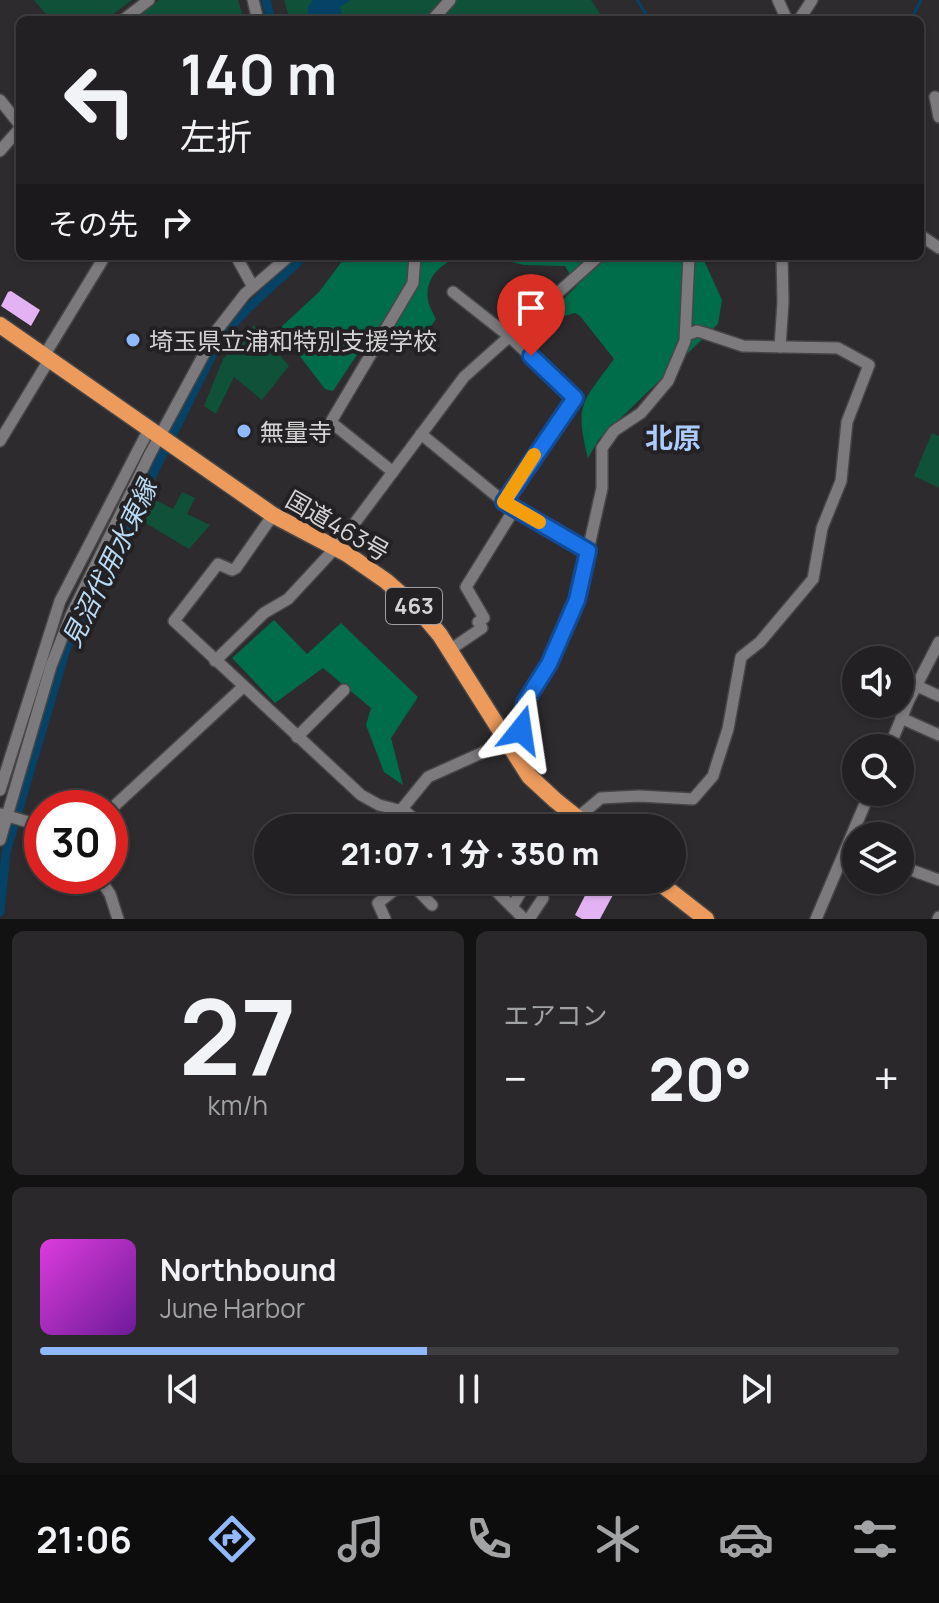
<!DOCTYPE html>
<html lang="ja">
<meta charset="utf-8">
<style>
body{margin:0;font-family:Manrope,"Noto Sans JP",sans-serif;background:#2a282a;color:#f1f3f6;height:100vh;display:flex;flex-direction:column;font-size:30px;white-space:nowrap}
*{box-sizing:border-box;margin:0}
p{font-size:26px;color:#a2a3a5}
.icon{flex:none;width:44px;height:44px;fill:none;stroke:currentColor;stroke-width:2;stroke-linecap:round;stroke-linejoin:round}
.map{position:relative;height:919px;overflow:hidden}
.details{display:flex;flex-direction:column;gap:12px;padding:12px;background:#131213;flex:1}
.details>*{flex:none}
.top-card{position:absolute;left:16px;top:16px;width:908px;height:244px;border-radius:12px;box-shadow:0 2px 6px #0004,0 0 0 2px #3f3e40;background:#222022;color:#f1f3f6;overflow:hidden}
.buttons{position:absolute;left:842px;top:646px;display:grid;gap:16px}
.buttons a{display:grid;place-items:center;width:72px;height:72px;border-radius:50%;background:#222022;box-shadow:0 2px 6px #0004,0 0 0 2px #3f3e40;font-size:40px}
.speed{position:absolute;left:24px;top:790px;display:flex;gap:16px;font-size:40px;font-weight:700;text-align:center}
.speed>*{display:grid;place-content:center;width:104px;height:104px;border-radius:50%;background:#222022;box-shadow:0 2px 6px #0004,0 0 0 2px #3f3e40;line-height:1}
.speed .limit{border:12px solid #d22;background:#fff;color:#111}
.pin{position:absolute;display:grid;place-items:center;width:68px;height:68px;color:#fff;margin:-82px -34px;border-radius:50% 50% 50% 0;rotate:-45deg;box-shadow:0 0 8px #0007}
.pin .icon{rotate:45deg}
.me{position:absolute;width:88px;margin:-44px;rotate:15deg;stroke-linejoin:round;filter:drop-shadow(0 0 6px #0008)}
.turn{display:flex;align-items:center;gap:28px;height:168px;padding:0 32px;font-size:36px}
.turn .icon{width:104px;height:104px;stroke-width:2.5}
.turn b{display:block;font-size:56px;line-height:68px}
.then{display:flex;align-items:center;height:76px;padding:0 32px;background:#0003;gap:16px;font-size:30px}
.big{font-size:60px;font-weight:800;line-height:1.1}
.details .tile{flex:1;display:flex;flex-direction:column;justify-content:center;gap:12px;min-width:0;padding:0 28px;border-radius:12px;background:#2a282a}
.details .dial{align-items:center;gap:0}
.dial b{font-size:104px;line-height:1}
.song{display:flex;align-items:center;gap:24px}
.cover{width:96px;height:96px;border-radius:12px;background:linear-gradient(135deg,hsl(300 70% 55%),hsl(280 70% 35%))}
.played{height:8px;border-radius:4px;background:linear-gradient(90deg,#90b8fd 45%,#3f3e40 45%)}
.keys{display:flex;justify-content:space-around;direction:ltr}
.heat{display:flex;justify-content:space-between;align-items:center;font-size:44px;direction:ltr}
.details .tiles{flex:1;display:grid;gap:12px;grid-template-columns:1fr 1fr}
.tile:last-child{grid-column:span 2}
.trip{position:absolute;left:254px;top:814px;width:432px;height:80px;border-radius:40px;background:#222022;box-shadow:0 2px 6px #0004,0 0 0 2px #3f3e40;font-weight:800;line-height:80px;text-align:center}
.tabs{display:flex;height:128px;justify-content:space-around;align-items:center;background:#0e0d0e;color:#a2a3a5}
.tabs .icon{width:56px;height:56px}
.tabs .selected{color:#90b8fd}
.tabs b{font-size:36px;color:#f1f3f6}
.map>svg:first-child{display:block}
.green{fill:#105139}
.forest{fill:#006d4a}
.water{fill:#054265}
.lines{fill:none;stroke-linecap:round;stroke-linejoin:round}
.stream{stroke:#054265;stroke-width:3}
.canal{stroke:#054265;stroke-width:9}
.building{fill:#e2b2f2}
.minor-casing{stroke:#474647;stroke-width:14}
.highway-casing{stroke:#474647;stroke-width:19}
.minor{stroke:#7c7a7c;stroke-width:11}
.highway{stroke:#ed9b5d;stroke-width:16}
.route-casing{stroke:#114b97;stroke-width:20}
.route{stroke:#1a73e8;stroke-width:14}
.slow{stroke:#f59e0b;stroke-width:14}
.poi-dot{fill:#90b8fd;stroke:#232123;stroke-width:3}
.labels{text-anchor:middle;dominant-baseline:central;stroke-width:8;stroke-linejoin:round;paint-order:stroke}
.shield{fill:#232123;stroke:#a09ea0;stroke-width:2}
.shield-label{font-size:22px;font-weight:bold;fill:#d5d4d5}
.poi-label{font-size:24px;fill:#d5d4d5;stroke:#232123;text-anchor:start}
.street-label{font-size:24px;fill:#d5d4d5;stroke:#232123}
.water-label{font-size:26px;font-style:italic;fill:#b8dbf6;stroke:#232123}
.quarter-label{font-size:28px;font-weight:bold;fill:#adcbff;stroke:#232123}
</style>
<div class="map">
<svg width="939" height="919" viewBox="0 0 939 919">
<rect width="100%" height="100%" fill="#2d2b2d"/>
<!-- green -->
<g class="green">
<polygon points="34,0 132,0 105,20 51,20"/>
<polygon points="159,0 238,0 244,20 133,20"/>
<polygon points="284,0 591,0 604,20 290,20"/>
<polygon points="254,325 289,366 262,400 234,377 216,414 204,406 223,359"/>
<polygon points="932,433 939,436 939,488 914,476"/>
<polygon points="182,492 195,498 187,514 210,525 189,549 144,522 155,500 173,509"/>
</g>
<!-- forest -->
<g class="forest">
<path d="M346,256H466C445,259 424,276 428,300C429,306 433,313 436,319L426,333L366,341L333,391L325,389L279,329L319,292Z"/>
<path d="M485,256H702L722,300L718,324L599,439L588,458C574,403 583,402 614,359L580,316L575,313L560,317L552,310L577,286L565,266L524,265Z"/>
<polygon points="274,620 307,654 341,623 418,697 391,738 403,785 384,772 366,725 371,708 323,668 275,703 232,658"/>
</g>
<!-- water -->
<polygon class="water" points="313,0 351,0 340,7 343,20 309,20 308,7"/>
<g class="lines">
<!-- stream -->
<g class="stream">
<polyline points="637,0 650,20"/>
<polyline points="911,20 921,0"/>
</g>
<!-- canal -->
<g class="canal">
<polyline points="266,0 271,20"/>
<path d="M0,912L6,852L66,649L215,349C242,308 271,289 304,256"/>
</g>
</g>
<!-- building -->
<g class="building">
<polygon points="11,291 40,310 31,326 1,306 8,292"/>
<polygon points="593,880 621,880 600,919 582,919 575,915"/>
</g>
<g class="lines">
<!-- minor casing -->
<g class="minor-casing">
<g id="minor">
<polyline points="253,0 258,20"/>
<polyline points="778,0 787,20"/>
<polyline points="435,17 450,0"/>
<polyline points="123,20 149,0"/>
<polyline points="799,20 812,0"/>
<polyline points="935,97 939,117"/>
<polyline points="0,100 20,125"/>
<polyline points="0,151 20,128"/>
<polyline points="920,235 939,248"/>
<polyline points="236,256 253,287"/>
<polyline points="453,292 510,337 575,398 504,502"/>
<polyline points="780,347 783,302 782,256"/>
<polyline points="44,356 105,256"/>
<polyline points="421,434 504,502 588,551"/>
<polyline points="0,441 49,360"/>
<polyline points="393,472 332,423 332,420 413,283 415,256"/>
<polyline points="273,515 236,568 232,570 218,564 174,621 361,795 379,805 406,812 425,828"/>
<polyline points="451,649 482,628 478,622 484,618 466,587 515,508"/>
<polyline points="215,661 264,613 288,599 339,544 464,377 599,256"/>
<polyline points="917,686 939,696"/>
<polyline points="901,718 939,735"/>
<polyline points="297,737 344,690"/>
<polyline points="889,748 909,700 939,642"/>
<polyline points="517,758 525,702 549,664 577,600 602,488 602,448 614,431 641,413 668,381 685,341 689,256"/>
<polyline points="0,790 60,601 149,429"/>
<polyline points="110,810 243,687"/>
<polyline points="401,810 428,777 506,742"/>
<polyline points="1,814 42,826"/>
<polyline points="577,818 601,798 639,796 693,799 713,776 717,763 728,729 741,657 760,642 813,579 822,528 841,481 847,422 869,365 838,348 743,346 704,333 697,331 686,335"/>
<polyline points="0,840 51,666 71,615 150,454 217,330 245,294 289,256"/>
<polyline points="900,866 939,880"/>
<polyline points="98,876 110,894 118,919"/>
<polyline points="408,880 432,905"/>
<polyline points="485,880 524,919"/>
<polyline points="512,907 528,880"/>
<polyline points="385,919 378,903 407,880"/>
<polyline points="529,919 543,898"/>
<polyline points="816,919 870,792"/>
<polyline points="938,919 939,917"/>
</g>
</g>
<!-- highway casing -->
<g class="highway-casing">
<g id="highway">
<polyline points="0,325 273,515 347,554 386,581 419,610 440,635 529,776 555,800 590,828"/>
<polyline points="656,880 706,919"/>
</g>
</g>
<!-- minor -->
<use href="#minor" class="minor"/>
<!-- highway -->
<use href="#highway" class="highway"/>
</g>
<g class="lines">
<!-- route casing -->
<g class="route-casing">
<polyline id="route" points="521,730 525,702 549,664 577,600 588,551 504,502 575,398 531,356"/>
</g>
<!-- route -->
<use href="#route" class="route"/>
<!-- slow -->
<polyline class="slow" points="534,455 504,502 539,522"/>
</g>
<!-- markers -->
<g class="poi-dot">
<circle cx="133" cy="340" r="8"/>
<circle cx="244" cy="431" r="8"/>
</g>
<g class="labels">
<!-- shield labels -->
<rect class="shield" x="386" y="588" width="56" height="36" rx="6"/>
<g class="shield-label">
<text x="414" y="606">463</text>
</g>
<!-- poi labels -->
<g class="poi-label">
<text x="149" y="340">埼玉県立浦和特別支援学校</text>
<text x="260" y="431">無量寺</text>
</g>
<!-- street labels -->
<g class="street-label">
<text transform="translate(338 525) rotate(30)">国道463号</text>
</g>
<!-- water labels -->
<g class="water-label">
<text transform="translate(109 563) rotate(-64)">見沼代用水東縁</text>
</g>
<!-- quarter labels -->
<g class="quarter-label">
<text x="673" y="437">北原</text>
</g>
</g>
</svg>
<div class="buttons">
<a><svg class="icon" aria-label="sound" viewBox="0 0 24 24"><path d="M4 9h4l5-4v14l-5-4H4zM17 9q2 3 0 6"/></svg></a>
<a><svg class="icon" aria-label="search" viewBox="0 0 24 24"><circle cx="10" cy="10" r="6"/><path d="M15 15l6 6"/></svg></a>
<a><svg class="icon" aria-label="layers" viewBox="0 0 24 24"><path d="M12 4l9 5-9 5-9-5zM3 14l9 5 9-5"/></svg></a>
</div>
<div class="speed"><div class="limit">30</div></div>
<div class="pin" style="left:531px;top:356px;background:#d93025"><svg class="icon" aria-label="arrive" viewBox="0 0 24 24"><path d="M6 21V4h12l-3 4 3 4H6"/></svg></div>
<svg class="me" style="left:521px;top:730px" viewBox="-20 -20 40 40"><path d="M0-17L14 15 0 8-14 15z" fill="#1a73e8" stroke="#fff" stroke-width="4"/></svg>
<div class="trip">21:07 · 1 分 · 350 m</div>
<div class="top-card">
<div class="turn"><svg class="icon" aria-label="left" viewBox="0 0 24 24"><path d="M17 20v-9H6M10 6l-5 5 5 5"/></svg><div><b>140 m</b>左折</div></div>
<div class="then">その先<svg class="icon" aria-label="right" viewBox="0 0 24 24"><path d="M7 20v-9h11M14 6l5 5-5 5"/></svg></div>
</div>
</div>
<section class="details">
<div class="tiles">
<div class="tile dial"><b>27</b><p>km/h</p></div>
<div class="tile"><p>エアコン</p>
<div class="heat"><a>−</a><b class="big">20°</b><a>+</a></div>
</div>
<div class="tile">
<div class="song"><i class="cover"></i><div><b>Northbound</b><p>June Harbor</p></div></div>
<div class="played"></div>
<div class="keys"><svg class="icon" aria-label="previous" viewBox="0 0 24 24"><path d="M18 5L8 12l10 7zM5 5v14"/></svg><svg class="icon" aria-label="pause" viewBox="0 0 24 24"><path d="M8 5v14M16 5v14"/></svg><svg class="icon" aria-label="next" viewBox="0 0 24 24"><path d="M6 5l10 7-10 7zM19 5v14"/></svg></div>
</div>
</div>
</section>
<nav class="tabs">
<b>21:06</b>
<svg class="icon selected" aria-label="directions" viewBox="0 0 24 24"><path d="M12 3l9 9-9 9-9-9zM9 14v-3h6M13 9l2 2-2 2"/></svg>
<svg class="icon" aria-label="music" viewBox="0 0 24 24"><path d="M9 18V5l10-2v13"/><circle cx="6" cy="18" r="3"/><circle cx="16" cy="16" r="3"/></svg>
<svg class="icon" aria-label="phone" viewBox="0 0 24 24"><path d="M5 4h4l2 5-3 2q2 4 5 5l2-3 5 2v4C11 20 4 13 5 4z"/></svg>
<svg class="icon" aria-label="climate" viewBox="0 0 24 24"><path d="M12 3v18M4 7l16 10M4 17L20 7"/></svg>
<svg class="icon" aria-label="car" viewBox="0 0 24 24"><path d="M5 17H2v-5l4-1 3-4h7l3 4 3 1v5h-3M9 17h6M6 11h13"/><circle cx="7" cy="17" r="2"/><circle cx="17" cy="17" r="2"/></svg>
<svg class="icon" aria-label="filters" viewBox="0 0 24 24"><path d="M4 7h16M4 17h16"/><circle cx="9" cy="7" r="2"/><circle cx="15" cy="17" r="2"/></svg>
</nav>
